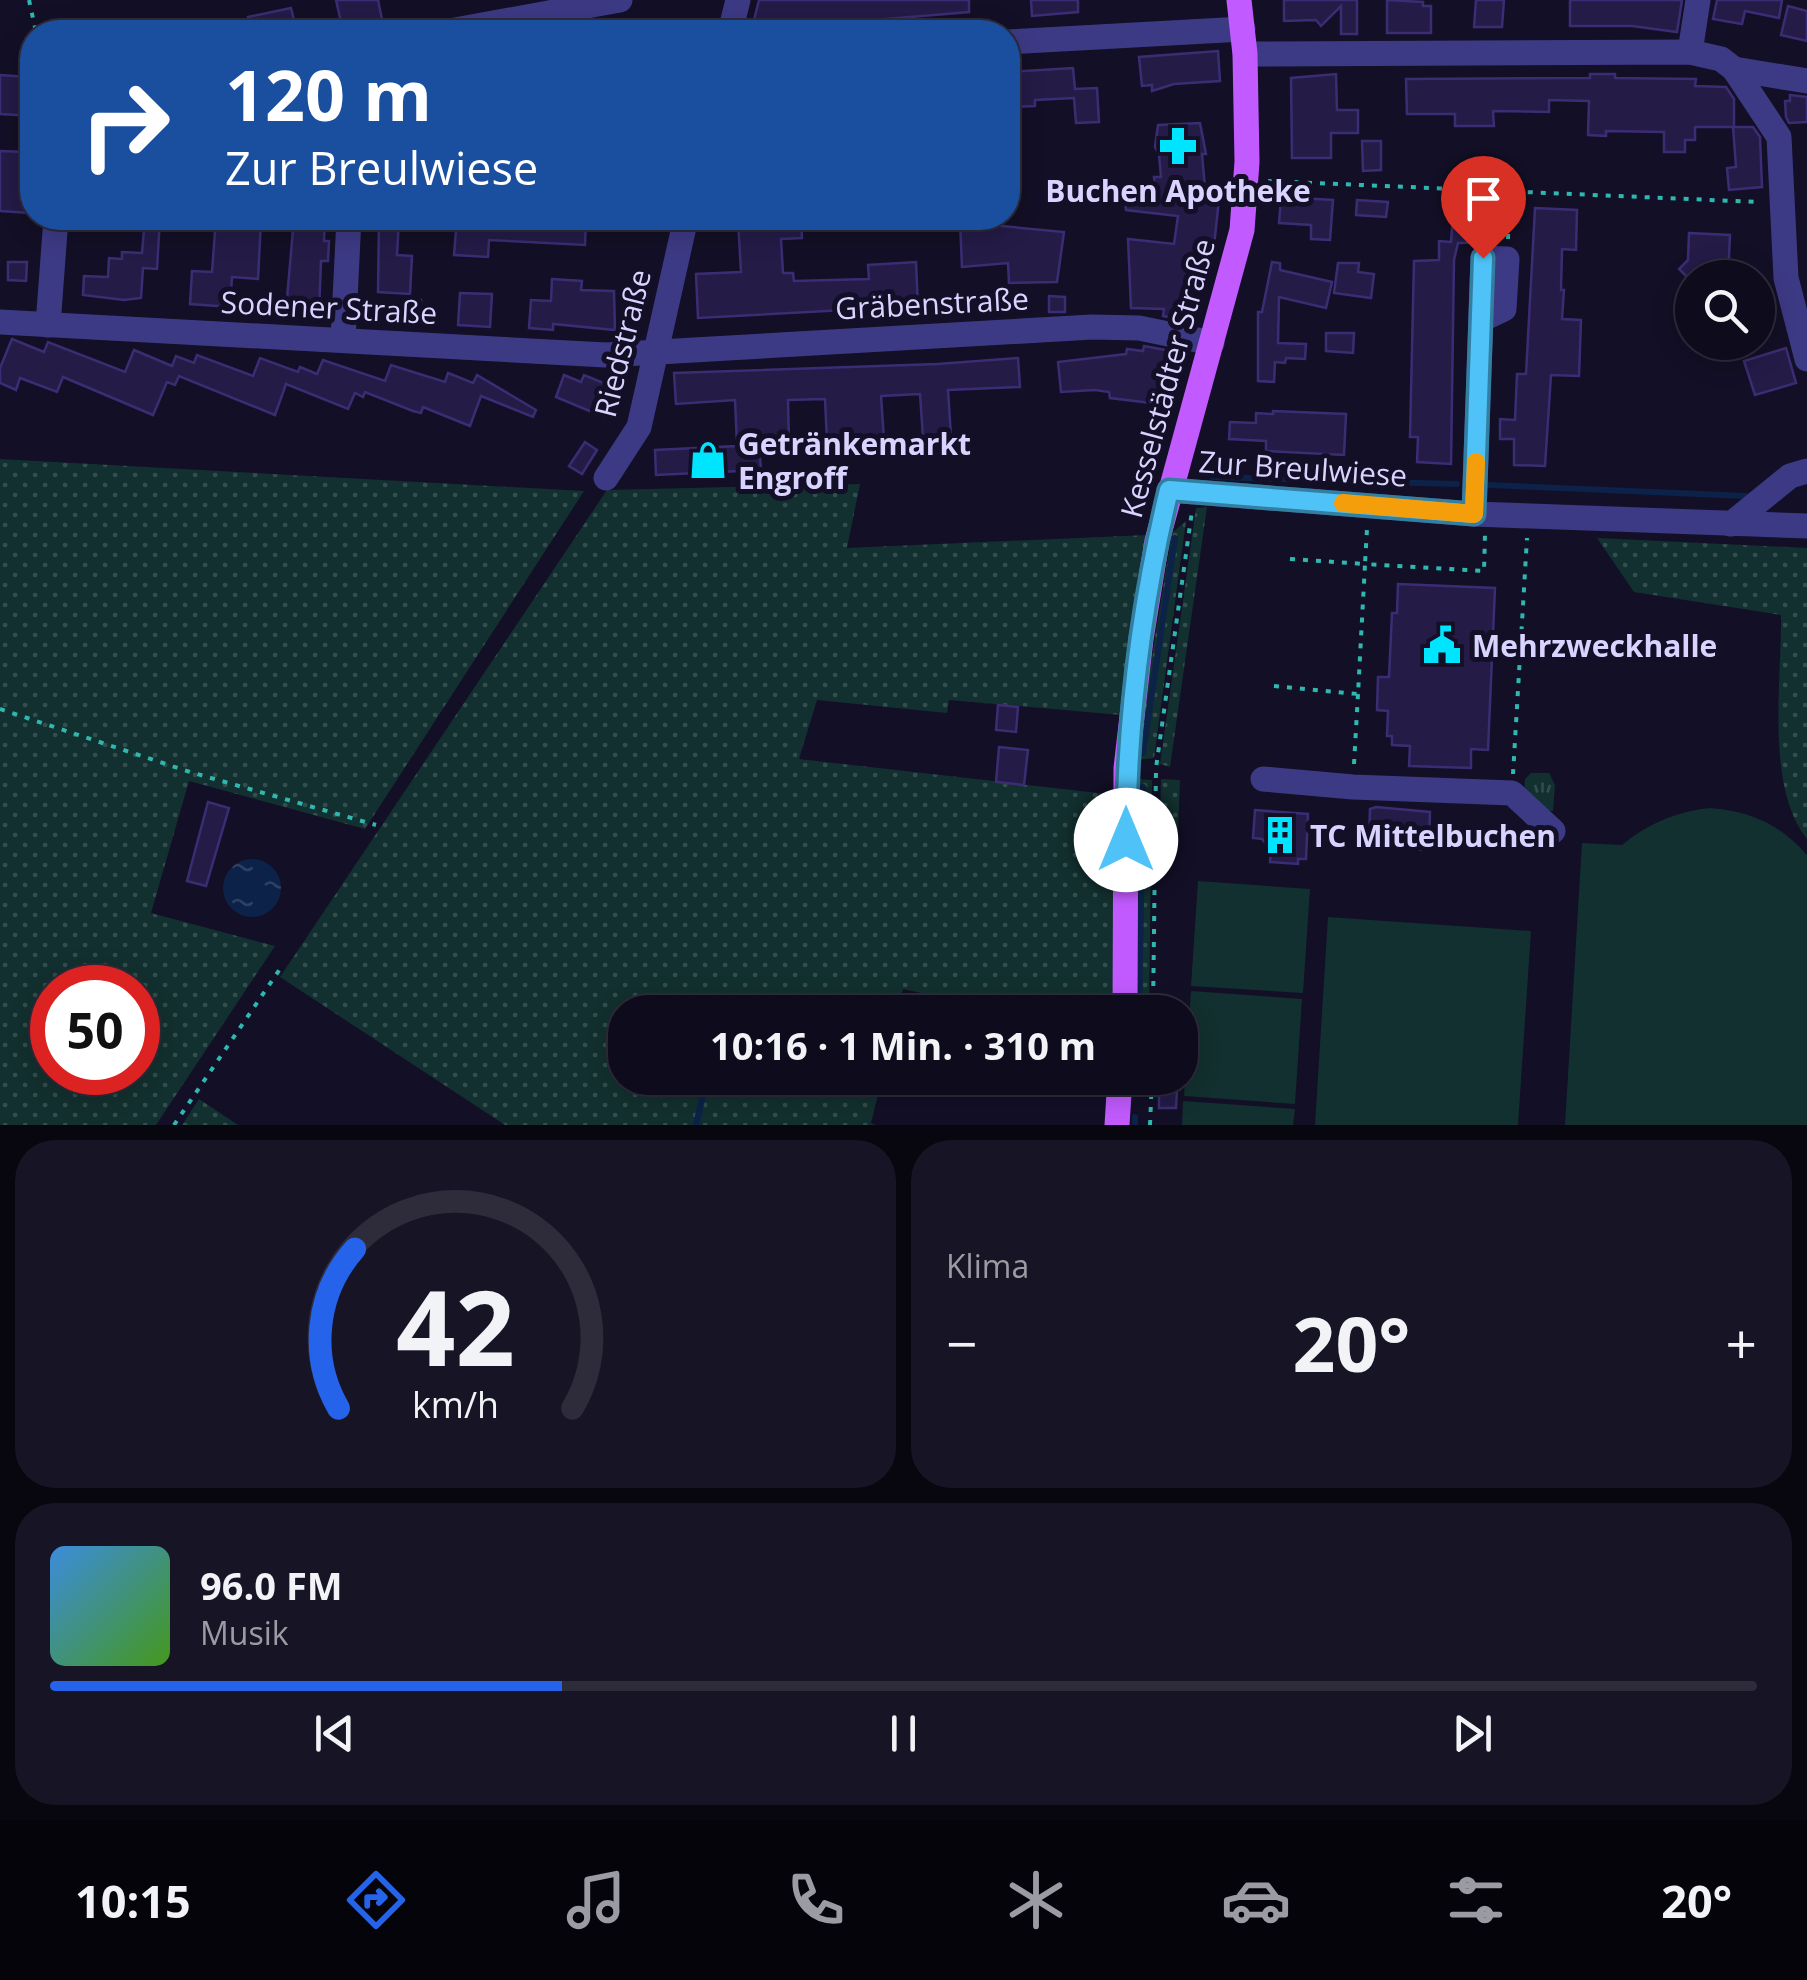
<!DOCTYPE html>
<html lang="de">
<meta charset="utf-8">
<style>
body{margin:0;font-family:"Open Sans",sans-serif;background:#171425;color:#f1f3f6;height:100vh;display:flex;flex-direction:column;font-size:38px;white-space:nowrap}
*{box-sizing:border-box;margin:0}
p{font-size:32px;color:#9b9ba3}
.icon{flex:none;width:55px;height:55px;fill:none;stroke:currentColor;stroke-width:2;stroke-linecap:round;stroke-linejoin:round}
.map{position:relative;height:1125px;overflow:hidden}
.side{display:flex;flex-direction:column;gap:15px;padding:15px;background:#08060f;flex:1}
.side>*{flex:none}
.banner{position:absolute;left:20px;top:20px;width:1000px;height:210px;border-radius:40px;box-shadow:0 5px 25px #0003,0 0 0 2px #2e2b3b;background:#1a4fa0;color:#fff;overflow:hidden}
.fabs{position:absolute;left:1675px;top:260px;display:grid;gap:20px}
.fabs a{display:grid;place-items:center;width:100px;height:100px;border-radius:50%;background:#0e0b1c;box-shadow:0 5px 25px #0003,0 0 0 2px #2e2b3b;font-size:50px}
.speed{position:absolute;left:30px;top:965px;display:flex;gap:20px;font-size:50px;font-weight:700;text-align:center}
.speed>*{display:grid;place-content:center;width:130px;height:130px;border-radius:50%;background:#0e0b1c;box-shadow:0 5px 25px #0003,0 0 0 2px #2e2b3b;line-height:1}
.speed .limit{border:15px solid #d22;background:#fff;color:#111}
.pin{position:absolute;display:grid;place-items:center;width:85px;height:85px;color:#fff;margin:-102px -42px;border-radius:50% 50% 50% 0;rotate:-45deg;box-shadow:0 0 10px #0007}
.pin .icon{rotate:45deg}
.me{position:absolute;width:110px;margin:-55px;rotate:0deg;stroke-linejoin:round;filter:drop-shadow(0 0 8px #0008)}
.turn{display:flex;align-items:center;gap:35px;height:210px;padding:0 40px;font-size:45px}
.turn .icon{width:130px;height:130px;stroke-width:2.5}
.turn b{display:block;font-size:70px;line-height:85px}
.big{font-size:75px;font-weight:700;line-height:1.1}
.side .card{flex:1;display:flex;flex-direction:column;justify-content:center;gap:15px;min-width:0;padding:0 35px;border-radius:40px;background:#171425}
.side .dial{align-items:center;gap:0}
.dial svg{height:260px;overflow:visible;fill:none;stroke:#2e2b3b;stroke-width:7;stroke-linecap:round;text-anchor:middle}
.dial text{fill:#f1f3f6;stroke:none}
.song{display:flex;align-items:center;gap:30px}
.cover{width:120px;height:120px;border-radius:15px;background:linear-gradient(135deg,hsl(210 70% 55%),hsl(100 70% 35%))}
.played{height:10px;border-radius:5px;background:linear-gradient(90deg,#2563eb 30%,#2e2b3b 30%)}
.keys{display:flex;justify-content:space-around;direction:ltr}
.heat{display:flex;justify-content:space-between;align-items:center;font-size:55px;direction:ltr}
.side .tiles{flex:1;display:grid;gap:15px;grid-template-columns:1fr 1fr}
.card:last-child{grid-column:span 2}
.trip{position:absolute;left:608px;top:995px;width:590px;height:100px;border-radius:40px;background:#0e0b1c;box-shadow:0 5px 25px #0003,0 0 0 2px #2e2b3b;font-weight:700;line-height:100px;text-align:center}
.dock{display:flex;height:160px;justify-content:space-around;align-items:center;background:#06040b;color:#9b9ba3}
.dock .icon{width:70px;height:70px}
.dock .current{color:#2563eb}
.dock b{font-size:45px;color:#f1f3f6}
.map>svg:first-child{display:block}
.grass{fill:url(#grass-dots);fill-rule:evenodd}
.park{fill:url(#park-tufts)}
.pitch{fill:#12302f}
.water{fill:url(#water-ripples)}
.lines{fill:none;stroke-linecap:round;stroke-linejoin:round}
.stream{stroke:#0c2248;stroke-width:6}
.building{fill:#241b47;stroke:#3b2d73;stroke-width:2.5}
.path{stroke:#2fb8b0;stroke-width:4;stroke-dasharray:5 8;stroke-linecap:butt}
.minor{stroke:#3d3a85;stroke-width:25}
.major{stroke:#c25bff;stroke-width:25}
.route-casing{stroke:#337fa1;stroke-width:25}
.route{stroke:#4fc3f7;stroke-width:18}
.slow{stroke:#f59e0b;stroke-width:18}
.labels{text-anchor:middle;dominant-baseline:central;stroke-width:10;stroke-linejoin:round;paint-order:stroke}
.poi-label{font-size:30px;font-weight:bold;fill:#d9d4ff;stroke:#130f26;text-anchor:start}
.street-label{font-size:30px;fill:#d9d4ff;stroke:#130f26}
</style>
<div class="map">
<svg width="1807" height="1125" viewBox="0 0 1807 1125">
<defs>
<pattern id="grass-dots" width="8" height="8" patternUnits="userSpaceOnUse" patternTransform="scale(2.5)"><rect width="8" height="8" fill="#12302f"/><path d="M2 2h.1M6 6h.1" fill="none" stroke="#344d4e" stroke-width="1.8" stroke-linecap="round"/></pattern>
<pattern id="park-tufts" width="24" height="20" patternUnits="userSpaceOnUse" patternTransform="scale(2.5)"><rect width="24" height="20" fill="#12302f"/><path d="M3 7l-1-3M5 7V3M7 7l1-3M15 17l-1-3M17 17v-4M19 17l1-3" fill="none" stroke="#344d4e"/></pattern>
<pattern id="water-ripples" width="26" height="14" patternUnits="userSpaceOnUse" patternTransform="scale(2.5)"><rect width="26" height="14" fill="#0c2248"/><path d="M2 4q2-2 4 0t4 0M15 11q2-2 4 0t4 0" fill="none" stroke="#2f4163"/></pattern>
</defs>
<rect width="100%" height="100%" fill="#130f26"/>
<!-- grass -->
<g class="grass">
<path d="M0,459L584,491L365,829L189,781L151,913L275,946L156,1125H0ZM52,988H138V1072H52Z"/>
<polygon points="860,484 847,548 1147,535 1121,715 949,700 947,713 817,700 799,759 1116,795 1115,1012 1008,1012 903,989 897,1012 625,1012 625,1078 882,1078 871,1123 875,1125 505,1125 280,977 607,490"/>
<polygon points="1207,507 1170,767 1160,764 1196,508"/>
<polygon points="1186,521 1154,758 1135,760 1172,533"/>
<path d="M1597,538L1807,548V839C1765,787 1782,680 1781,615L1634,592Z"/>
<polygon points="1134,779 1152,780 1149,1012 1132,1012"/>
<polygon points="1161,779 1180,780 1178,831 1160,829"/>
<polygon points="199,1099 238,1125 182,1125"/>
</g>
<!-- park -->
<polygon class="park" points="1531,773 1549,773 1555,785 1553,811 1531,810 1524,793 1525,779"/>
<!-- pitch -->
<g class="pitch">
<path d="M1710,808C1750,811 1780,824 1807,855V1125H1565L1582,843L1622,845C1647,824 1678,811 1710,808Z"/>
<polygon points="1198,881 1310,889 1303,993 1191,986"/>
<polygon points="1328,917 1531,931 1518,1125 1315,1125"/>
<polygon points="1191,991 1302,999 1295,1104 1184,1096"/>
<polygon points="1183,1101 1295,1109 1293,1125 1182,1125"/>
</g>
<!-- water -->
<circle class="water" cx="252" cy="888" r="29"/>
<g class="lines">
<!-- stream -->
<g class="stream">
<polyline points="1213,477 1457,484"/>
<polyline points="1489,485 1746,496"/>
<polyline points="1143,753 1175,538"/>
<polyline points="1139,1012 1143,787"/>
<polyline points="1137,1092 1137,1078"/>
<polyline points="696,1125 707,1078"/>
<polyline points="1135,1125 1135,1117"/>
</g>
</g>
<!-- building -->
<g class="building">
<polygon points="336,0 378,0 384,29 349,32 346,20 341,22"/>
<polygon points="759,0 969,0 969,12 803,26 782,20 779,32 751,32"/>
<polygon points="1031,0 1078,0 1078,12 1032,16"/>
<polygon points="1284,0 1357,0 1357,34 1341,34 1341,6 1321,26 1316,20 1284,21"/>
<polygon points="1387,0 1423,2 1423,6 1431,6 1431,33 1387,33"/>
<polygon points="1476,0 1504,0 1502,27 1474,27"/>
<polygon points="1570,0 1682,0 1677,32 1632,26 1570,26"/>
<polygon points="1717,0 1782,0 1779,18 1745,11 1742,24 1713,19"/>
<polygon points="1788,6 1807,11 1807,41 1781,35"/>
<polygon points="291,8 297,32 251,32 248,17"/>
<polygon points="1218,51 1220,81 1174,84 1152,91 1152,85 1142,86 1139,57"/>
<polygon points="1073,68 1075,89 1097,88 1099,122 1076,123 1074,98 1035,100 1035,106 1008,107 1008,72"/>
<polygon points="1336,74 1337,110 1358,110 1358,133 1331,133 1331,158 1292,158 1291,78"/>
<polygon points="1590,74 1615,74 1615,78 1696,79 1695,86 1726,87 1734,99 1734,127 1695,127 1695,140 1685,140 1685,152 1664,152 1664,132 1606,131 1606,136 1588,135 1589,101 1549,100 1549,112 1493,111 1494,126 1455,126 1455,114 1407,114 1406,79 1590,78"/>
<polygon points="0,75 28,77 27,92 32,93 32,116 0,114"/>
<polygon points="1790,95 1807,97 1807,122 1789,123 1786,117 1785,101 1790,101"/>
<polygon points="1200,123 1206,154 1202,154 1205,188 1220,190 1214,246 1205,284 1196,281 1188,321 1163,316 1164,309 1131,308 1128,239 1174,244 1178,216 1126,210 1124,189 1155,187 1154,177 1161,177 1159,155 1155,147 1158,125"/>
<polygon points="1733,127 1753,127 1760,137 1762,187 1729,190 1727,168 1736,167"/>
<polygon points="1362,141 1381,141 1381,170 1363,171"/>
<polygon points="0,151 26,152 24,179 31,180 29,213 0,211"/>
<polygon points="1281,197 1333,200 1330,240 1311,239 1311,225 1279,223"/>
<polygon points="1357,200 1388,202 1386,217 1356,215"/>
<polygon points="1457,204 1488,206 1487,242 1458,243 1454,260 1451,464 1417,462 1418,437 1410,437 1414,261 1439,260 1439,241 1451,242 1453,216 1457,212"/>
<polygon points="1535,208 1577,210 1576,250 1562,249 1561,290 1564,290 1562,319 1581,320 1579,376 1551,375 1545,466 1514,465 1514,439 1500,439 1500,419 1515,420 1517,374 1526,374"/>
<polygon points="145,218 160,218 157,269 143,268 141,298 124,300 83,295 84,276 108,277 109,258 122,259 122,252 142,253"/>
<polygon points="216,218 261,220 258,279 232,277 230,307 190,304 192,271 212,272"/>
<polygon points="294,218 325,218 324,241 329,241 328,261 321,261 319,312 286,310"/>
<polygon points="457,218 586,218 585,245 489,240 488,257 454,255"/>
<polygon points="801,218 802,238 781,239 783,273 793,273 794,281 869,279 868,265 916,262 918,308 914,308 914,315 882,316 882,308 698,318 696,274 741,272 738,220"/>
<polygon points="379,219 399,220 397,255 412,256 410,294 378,292"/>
<polygon points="960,222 1064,232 1057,282 1009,283 1008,263 962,267"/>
<polygon points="1689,233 1730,235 1728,278 1688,278 1679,269 1688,260"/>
<polygon points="8,262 27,262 26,281 8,280"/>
<polygon points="1272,262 1280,263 1280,270 1332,282 1326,308 1279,297 1278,343 1306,344 1305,359 1286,358 1285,363 1275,362 1274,382 1258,381 1258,312 1262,312"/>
<polygon points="1338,263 1359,263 1358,272 1374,274 1371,298 1334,293"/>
<polygon points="552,279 582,281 581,290 614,291 615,330 553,324 553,330 529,328 531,300 551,301"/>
<polygon points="460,293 492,294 490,327 458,325"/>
<polygon points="1049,296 1065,297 1065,312 1049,312"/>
<polygon points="404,299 421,300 421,317 403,316"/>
<polygon points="1326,333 1354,333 1353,353 1326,351"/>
<polygon points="12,339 44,352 48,342 125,372 134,350 172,366 176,356 194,363 197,355 253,376 260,358 298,372 300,367 317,374 323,360 385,381 391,365 445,382 448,373 473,383 477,375 536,410 533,417 481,396 470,426 423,407 421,413 413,411 365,392 363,397 355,393 348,409 286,384 275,415 179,376 175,385 167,382 153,415 63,377 57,392 20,378 16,390 0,383 0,368"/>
<polygon points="1144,346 1176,352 1168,405 1110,398 1109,392 1095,390 1061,392 1058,362 1126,354 1127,349 1143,351"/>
<polygon points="1786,348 1796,383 1755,395 1744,361"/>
<polygon points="1018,358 1020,387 948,390 951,436 923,438 920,394 881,396 884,439 827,442 825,399 788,400 789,444 759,445 761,470 656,475 655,450 737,446 735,400 676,404 674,373 937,364"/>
<polygon points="564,375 581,382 584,375 616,388 604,417 556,397"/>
<polygon points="1273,411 1346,414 1344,455 1266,451 1266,441 1229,439 1230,422 1256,423 1256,413 1273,414"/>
<polygon points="585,442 597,450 582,474 569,466"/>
<polygon points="1398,584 1495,588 1488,750 1471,749 1471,768 1409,766 1410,746 1392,745 1392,736 1387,736 1388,711 1377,710 1378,677 1389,677 1392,613 1397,613"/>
<polygon points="998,705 1018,707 1016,732 996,730"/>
<polygon points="999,747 1028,750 1024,785 996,782"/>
<polygon points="208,802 229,808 206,886 187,881"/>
<polygon points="1376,807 1430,812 1429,843 1422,843 1422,850 1375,848 1375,841 1369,840 1370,809"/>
<polygon points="1255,810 1308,814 1306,859 1298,859 1298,864 1270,862 1271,850 1262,839 1253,838"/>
<polygon points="1159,1090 1177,1091 1176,1108 1159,1108"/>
</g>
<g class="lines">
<!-- path -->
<g class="path">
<polyline points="29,0 36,32"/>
<polyline points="1268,181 1758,202"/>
<polyline points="1508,239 1509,194"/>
<polyline points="1290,559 1365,564 1367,529"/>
<polyline points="1274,686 1358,694 1365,564 1484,571 1485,534"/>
<polyline points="0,709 190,772 376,825"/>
<polyline points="1354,764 1358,694"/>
<polyline points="1513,774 1527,538"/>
<polyline points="1153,1012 1156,768 1192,511"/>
<polyline points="174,1125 282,966"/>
<polyline points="1150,1125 1152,1078"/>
</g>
<!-- minor -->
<g class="minor">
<polyline points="444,32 620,0"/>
<polyline points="730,32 738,0"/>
<polyline points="1008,42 1243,29"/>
<polyline points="1690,52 1698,0"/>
<polyline points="1245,54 1690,52 1721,59 1734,69 1779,137 1786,278 1807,359"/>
<polyline points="1734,69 1807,81"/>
<polyline points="0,322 606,355 1092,327 1139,328 1212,343"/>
<polyline points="48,325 56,218"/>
<polyline points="343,340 349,218"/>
<polyline points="606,478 639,427 686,218"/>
<polyline points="1169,490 1474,514 1807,526"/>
<polyline points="1474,514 1483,258 1507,259 1504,309 1481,320"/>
<polyline points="1731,524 1790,476 1807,471"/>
<polyline points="1263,779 1353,787 1512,793 1553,831"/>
</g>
<!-- major -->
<g class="major">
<polyline points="1125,1012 1126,768 1141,639 1157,541 1242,230 1247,162 1245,54 1239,0"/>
<polyline points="1117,1125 1120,1078"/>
</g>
</g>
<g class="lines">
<!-- route casing -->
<g class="route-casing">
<path id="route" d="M1126,840C1127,722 1141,605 1169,490L1474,514L1483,258"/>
</g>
<!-- route -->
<use href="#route" class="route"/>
<!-- slow -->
<polyline class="slow" points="1343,503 1474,514 1476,462"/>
</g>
<!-- icons -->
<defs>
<g id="pharmacy-bare" transform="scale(3)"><path d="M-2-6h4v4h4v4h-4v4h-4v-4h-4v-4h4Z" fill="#00e5ff" stroke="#130f26" stroke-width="2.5" paint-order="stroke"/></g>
<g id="shop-bare" transform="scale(3)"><path d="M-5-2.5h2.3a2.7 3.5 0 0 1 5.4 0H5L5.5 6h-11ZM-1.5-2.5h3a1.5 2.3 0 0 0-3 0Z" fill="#00e5ff" stroke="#130f26" stroke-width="2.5" paint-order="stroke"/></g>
<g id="civic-bare" transform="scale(3)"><path d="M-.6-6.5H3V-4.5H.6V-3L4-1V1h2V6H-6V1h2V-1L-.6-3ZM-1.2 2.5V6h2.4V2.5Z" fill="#00e5ff" stroke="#130f26" stroke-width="2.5" paint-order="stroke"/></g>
<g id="building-bare" transform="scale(3)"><path d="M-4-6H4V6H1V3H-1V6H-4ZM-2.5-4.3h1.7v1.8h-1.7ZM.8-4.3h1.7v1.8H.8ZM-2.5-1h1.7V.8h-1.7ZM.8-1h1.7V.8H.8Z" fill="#00e5ff" stroke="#130f26" stroke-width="2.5" paint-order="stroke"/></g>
</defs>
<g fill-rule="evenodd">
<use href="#pharmacy-bare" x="1178" y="146"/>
<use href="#shop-bare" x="708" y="460"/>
<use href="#civic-bare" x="1442" y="645"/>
<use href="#building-bare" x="1280" y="835"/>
</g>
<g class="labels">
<!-- poi labels -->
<g class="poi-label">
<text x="1178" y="190" text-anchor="middle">Buchen Apotheke</text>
<text x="738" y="443">Getränkemarkt<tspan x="738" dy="34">Engroff</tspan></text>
<text x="1472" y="645">Mehrzweckhalle</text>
<text x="1310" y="835">TC Mittelbuchen</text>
</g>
<!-- street labels -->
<g class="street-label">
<text transform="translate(932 303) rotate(-3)">Gräbenstraße</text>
<text transform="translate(329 307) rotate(3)">Sodener Straße</text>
<text transform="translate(622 343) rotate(-76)">Riedstraße</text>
<text transform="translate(1167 378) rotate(-75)">Kesselstädter Straße</text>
<text transform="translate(1303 468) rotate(4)">Zur Breulwiese</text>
</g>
</g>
</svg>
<div class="fabs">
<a><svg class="icon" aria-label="search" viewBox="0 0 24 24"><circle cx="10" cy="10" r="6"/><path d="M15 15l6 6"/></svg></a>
</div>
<div class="speed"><div class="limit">50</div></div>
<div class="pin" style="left:1483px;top:258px;background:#d93025"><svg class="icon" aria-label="arrive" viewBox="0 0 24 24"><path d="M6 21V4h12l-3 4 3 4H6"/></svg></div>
<svg class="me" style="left:1126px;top:840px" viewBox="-20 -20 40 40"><circle r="19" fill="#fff"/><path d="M0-13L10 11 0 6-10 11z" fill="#4fc3f7"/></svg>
<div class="trip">10:16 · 1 Min. · 310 m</div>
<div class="banner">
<div class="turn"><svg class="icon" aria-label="right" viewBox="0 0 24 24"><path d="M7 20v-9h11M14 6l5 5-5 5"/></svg><div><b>120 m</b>Zur Breulwiese</div></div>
</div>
</div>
<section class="side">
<div class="tiles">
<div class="card dial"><svg viewBox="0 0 100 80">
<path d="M14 69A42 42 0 1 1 86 69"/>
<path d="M14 69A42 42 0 0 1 19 20" stroke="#2563eb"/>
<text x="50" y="56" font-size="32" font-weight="700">42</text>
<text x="50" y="72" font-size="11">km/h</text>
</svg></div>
<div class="card"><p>Klima</p>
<div class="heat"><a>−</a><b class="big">20°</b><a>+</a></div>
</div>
<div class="card">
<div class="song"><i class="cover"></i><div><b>96.0 FM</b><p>Musik</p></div></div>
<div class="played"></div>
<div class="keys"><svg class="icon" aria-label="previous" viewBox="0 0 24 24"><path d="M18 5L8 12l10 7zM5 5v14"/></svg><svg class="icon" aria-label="pause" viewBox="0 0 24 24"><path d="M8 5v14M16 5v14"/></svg><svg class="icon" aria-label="next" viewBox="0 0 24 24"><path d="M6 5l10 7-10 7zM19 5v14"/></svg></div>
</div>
</div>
</section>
<nav class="dock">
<b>10:15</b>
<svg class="icon current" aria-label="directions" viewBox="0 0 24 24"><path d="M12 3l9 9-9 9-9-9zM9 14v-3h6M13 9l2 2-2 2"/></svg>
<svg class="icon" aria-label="music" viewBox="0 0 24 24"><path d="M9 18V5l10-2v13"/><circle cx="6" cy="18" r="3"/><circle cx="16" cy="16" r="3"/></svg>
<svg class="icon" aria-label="phone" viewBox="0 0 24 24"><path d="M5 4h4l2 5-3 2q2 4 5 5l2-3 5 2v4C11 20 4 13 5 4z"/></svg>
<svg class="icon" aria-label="climate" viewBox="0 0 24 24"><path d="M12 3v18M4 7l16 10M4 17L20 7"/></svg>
<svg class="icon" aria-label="car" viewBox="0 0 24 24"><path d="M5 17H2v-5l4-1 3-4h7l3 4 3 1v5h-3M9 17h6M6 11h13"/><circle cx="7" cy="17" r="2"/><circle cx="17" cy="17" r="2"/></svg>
<svg class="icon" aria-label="filters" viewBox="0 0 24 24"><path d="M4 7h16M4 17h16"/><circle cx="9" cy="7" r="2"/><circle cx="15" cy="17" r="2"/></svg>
<b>20°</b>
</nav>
